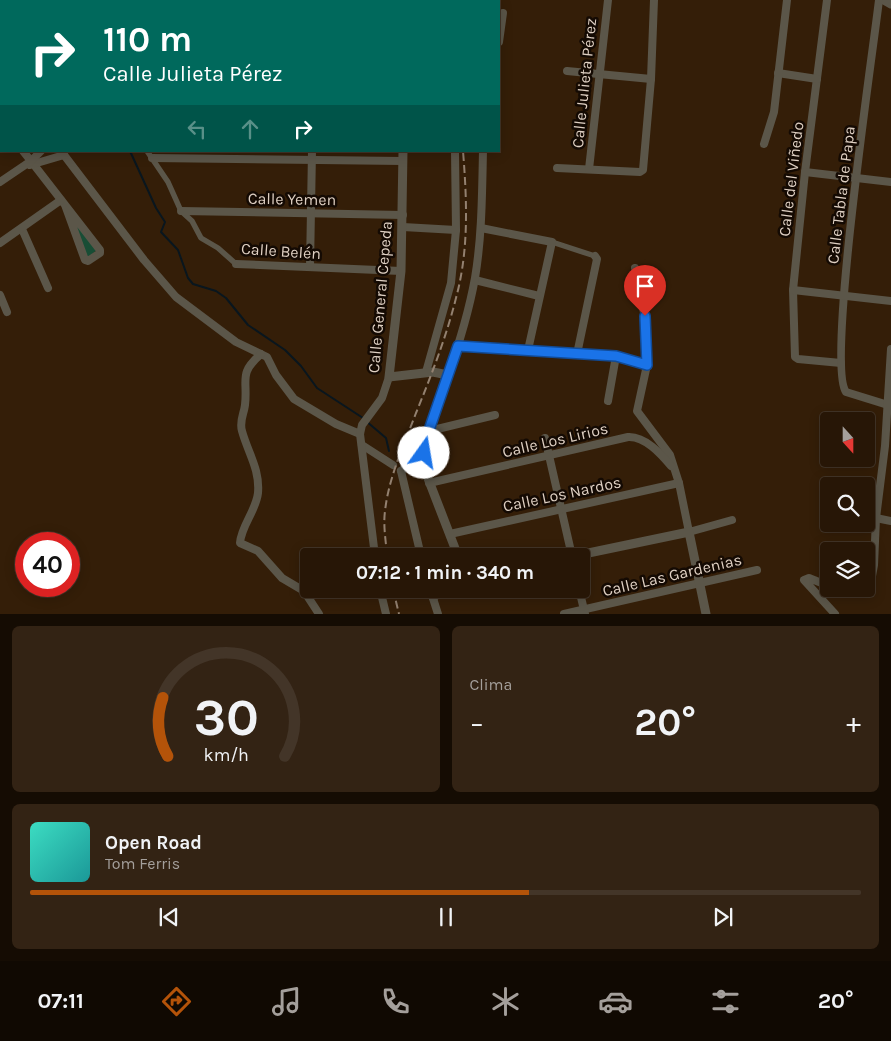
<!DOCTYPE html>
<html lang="es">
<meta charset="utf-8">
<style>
body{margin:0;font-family:Karla,sans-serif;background:#332314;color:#f1f3f6;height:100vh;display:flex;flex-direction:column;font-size:19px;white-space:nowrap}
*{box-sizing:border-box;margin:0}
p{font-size:16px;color:#a49f9b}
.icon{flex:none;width:28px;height:28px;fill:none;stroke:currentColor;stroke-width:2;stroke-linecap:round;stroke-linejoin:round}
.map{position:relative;height:614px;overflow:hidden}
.panel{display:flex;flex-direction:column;gap:12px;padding:12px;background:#150c03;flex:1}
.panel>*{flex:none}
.guide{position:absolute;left:0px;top:0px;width:500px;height:152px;box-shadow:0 2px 12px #0003,0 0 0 1px #433528;background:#00695c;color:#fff;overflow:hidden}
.needle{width:32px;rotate:159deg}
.buttons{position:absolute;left:820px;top:412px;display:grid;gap:10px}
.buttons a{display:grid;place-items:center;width:55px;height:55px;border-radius:5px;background:#271606;box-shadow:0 2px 12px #0003,0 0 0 1px #433528;font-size:25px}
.speed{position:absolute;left:15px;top:532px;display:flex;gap:10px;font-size:25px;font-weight:700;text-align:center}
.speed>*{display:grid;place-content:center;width:65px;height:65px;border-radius:50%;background:#271606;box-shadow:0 2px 12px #0003,0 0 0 1px #433528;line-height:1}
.speed .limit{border:8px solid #d22;background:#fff;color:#111}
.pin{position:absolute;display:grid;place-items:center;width:42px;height:42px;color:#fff;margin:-51px -21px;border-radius:50% 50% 50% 0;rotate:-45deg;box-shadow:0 0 5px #0007}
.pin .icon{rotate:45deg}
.me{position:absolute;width:55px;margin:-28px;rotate:13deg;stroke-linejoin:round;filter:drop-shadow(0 0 4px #0008)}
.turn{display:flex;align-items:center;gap:18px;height:105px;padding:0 20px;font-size:22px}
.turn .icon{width:65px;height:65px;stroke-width:2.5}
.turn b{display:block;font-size:35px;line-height:42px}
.lanes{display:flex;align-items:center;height:48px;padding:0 20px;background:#0003;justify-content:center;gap:25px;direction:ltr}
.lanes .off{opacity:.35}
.big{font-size:38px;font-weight:700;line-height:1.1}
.panel .tile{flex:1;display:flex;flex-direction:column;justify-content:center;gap:8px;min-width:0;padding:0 18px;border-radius:8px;background:#332314}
.panel .dial{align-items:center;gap:0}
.dial svg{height:130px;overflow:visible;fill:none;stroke:#433528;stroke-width:7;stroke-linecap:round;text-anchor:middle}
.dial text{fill:#f1f3f6;stroke:none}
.song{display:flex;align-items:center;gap:15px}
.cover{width:60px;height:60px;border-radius:8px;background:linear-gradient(135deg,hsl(170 70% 55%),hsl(180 70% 35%))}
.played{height:5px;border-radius:2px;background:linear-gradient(90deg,#b45309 60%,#433528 60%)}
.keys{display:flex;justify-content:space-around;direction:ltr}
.heat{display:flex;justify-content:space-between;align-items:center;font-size:28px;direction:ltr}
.panel .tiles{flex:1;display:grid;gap:12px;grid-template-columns:1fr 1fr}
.tile:last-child{grid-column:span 2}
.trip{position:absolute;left:300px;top:548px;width:290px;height:50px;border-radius:5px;background:#271606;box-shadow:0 2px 12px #0003,0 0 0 1px #433528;font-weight:700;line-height:50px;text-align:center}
.tab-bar{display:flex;height:80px;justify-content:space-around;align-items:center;background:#100902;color:#a49f9b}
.tab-bar .icon{width:35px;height:35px}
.tab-bar .active{color:#b45309}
.tab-bar b{font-size:22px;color:#f1f3f6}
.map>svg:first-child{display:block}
.green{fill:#184d35}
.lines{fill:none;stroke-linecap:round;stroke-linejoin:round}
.stream{stroke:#09161e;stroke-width:2}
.pedestrian{stroke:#5b5649;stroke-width:5.5}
.minor{stroke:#5b5649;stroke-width:8}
.tertiary{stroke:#5b5649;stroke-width:9}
.rail{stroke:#938170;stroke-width:2;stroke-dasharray:8 4;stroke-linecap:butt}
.route-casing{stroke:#114b97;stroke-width:12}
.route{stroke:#1a73e8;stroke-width:9}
.labels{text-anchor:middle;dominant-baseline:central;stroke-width:5;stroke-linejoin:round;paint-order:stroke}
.street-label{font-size:16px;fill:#decfc2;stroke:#140a03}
</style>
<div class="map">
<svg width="891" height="614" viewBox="0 0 891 614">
<rect width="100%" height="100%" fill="#341e08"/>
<!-- green -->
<polygon class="green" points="67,208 98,249 86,259"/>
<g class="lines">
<!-- stream -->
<g class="stream">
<polyline points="6,0 6,1"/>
<polyline points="130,151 156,208 165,222 161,232 178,250 188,278 193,284 216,291 226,298 248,325 285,350 301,366 317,388 363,418"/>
<polyline points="366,421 386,438 389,451"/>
</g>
<!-- pedestrian -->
<g class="pedestrian">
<polyline points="147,151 168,182 181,211 192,221 201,238 218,248 236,264"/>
<polyline points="552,242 595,256"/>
</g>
<!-- minor -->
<g class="minor">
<polyline points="212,0 212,1"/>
<polyline points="233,0 291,1"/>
<polyline points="308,0 308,1"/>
<polyline points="448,0 448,1"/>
<polyline points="827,0 805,172 793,290 795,357 798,359 841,363"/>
<path d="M879,0C873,52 826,366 846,392L891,406"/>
<polyline points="499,42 503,13"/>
<polyline points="567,71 651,79"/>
<polyline points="778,73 817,79"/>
<polyline points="0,79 1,80"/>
<polyline points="0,125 1,126"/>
<polyline points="764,144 774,112 787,0"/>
<polyline points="23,151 31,161 100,250 100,253 88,261 85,260 65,205"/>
<polyline points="61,151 144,260 176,297 236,342 267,357 276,375 294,399 336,424 360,434"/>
<polyline points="152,158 403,161"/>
<polyline points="30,165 64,155"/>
<polyline points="557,168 640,172 643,170 651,79 654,0"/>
<polyline points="589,169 608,0"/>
<polyline points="805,172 891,182"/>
<polyline points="0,182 31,161 41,151"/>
<polyline points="181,211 403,215"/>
<polyline points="403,227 456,230"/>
<polyline points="481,228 552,242 528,350"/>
<polyline points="22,229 48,288"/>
<polyline points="0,243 61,200"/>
<polyline points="236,264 401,271"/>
<polyline points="310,267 312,151"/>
<polyline points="635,268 647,328 647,365 637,411 670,455 679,483 689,532 732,520"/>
<polyline points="475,280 539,296"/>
<polyline points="793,290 891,301"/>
<polyline points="0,295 7,312"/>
<polyline points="458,346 616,356 647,365"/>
<path d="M261,354C238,374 248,379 245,405C244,414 239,421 242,431C248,453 260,469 258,493C256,511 241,526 240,543L258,551L282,578L304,591L319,614"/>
<polyline points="577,354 597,259 595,256"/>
<polyline points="426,372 451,283 456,230 455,151"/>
<path d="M448,375C459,344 469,311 475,278C482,236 482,194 483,151"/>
<polyline points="608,401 616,356"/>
<polyline points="429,431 495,415"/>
<polyline points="545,438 572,556"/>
<polyline points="362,445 393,465"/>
<polyline points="401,471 421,556"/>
<polyline points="401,471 424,453"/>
<path d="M429,483L628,437C645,436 661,454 671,466"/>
<polyline points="876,518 891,521"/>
<polyline points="450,534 679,483"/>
<polyline points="375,556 360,434 362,425 382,398 389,377"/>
<polyline points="866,584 872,576 874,565 876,518 885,446 891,349"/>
<polyline points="829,586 809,578 804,580 835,614"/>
<polyline points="380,589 386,614"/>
<polyline points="430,589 438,614"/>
<polyline points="579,589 585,614"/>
<polyline points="836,589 853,592 860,589"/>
<polyline points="433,598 446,589"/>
<polyline points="564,614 757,570"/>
</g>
<!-- tertiary -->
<g class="tertiary">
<polyline points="884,0 891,4"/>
<polyline points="405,1 405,0"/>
<path d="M403,151L401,271L389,377L433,372L448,375C437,405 424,435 424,468L458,556"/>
<polyline points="574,556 689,532 706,614"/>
</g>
<!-- rail -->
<g class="rail">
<polyline points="453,0 454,1"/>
<path d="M387,556C386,541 383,526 385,511C389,476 404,445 416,413C431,376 446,338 456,298C469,250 467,201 463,151"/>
<polyline points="393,589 399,614"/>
</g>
</g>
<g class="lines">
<!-- route casing -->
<g class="route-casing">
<polyline id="route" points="424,453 429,430 458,346 616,356 647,365 645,316"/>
</g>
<!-- route -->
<use href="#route" class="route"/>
</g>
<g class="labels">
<!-- street labels -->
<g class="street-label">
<text transform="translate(584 83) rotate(-84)">Calle Julieta Pérez</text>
<text transform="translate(791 179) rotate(-83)">Calle del Viñedo</text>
<text transform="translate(841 195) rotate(-83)">Calle Tabla de Papa</text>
<text transform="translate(292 199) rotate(1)">Calle Yemen</text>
<text transform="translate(281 251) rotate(4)">Calle Belén</text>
<text transform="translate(380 297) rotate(-85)">Calle General Cepeda</text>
<text transform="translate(555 440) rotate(-13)">Calle Los Lirios</text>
<text transform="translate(562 494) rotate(-12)">Calle Los Nardos</text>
<text transform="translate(672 575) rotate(-13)">Calle Las Gardenias</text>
</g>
</g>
</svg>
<div class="buttons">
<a><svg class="needle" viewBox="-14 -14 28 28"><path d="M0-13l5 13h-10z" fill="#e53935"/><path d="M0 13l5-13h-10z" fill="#a49f9b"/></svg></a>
<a><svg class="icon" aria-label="search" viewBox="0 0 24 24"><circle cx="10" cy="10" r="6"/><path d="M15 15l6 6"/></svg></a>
<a><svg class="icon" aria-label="layers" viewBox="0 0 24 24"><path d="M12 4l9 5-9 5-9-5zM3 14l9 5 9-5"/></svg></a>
</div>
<div class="speed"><div class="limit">40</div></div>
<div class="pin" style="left:645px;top:316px;background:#d93025"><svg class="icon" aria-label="arrive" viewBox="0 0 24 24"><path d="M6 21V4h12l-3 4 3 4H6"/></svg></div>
<svg class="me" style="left:424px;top:453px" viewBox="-20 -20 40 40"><circle r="19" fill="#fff"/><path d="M0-13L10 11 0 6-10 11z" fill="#1a73e8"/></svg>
<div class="trip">07:12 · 1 min · 340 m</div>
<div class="guide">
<div class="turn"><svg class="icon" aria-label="right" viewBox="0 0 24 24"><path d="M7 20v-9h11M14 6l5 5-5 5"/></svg><div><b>110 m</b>Calle Julieta Pérez</div></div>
<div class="lanes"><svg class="icon off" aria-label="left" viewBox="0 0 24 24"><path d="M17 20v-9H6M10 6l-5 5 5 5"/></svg><svg class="icon off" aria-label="ahead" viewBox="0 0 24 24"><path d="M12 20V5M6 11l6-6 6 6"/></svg><svg class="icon" aria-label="right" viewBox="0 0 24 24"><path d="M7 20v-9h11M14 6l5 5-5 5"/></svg></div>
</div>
</div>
<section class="panel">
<div class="tiles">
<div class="tile dial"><svg viewBox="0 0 100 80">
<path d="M14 69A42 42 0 1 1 86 69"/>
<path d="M14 69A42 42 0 0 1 11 33" stroke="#b45309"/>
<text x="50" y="56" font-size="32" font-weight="700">30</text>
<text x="50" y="72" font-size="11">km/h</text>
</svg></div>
<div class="tile"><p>Clima</p>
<div class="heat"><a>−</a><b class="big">20°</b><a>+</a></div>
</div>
<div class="tile">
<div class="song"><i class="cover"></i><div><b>Open Road</b><p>Tom Ferris</p></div></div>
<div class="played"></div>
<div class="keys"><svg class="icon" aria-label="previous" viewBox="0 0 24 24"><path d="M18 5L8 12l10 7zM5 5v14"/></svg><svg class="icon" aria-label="pause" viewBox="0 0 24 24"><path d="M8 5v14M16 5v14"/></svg><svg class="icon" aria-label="next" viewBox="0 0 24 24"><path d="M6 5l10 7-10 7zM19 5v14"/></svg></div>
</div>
</div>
</section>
<nav class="tab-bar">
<b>07:11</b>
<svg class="icon active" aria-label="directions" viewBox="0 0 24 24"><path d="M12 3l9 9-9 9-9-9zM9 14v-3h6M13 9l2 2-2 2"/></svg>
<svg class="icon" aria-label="music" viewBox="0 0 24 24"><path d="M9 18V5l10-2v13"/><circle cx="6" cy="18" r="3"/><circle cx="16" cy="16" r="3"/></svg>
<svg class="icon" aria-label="phone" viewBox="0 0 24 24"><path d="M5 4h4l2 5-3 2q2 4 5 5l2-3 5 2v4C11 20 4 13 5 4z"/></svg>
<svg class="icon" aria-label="climate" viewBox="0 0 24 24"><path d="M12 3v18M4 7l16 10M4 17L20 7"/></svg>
<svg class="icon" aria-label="car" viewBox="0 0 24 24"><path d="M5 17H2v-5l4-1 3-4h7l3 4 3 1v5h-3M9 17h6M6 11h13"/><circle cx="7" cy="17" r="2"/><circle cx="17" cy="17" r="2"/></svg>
<svg class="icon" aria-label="filters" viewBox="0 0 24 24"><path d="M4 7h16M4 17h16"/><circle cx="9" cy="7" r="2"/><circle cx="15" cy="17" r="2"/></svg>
<b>20°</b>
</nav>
